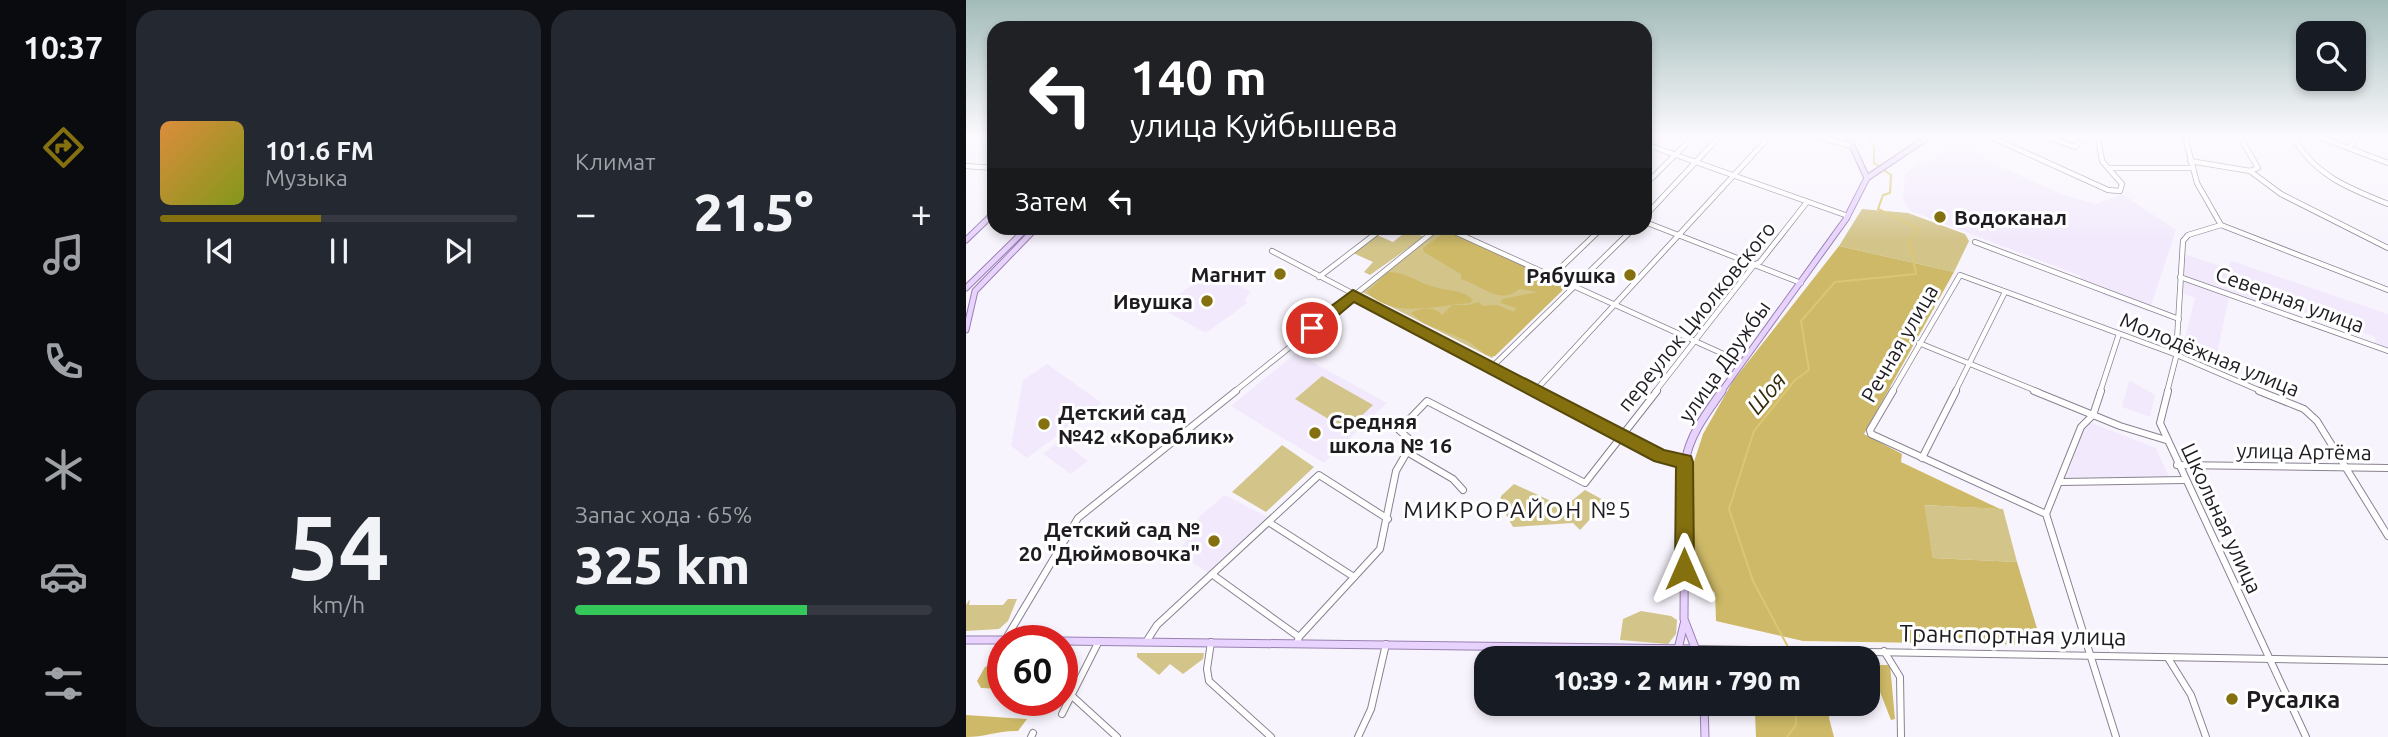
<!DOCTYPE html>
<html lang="ru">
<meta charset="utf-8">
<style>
body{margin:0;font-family:Ubuntu,sans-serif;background:#242831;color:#f1f3f6;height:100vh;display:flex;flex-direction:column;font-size:26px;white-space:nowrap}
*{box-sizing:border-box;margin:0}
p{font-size:23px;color:#9ea1a6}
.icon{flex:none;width:38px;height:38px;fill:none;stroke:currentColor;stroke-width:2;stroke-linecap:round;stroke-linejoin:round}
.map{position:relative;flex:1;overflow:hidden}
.drawer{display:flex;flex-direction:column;gap:10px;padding:10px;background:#0d0f14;width:840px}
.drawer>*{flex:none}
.banner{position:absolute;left:21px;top:21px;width:665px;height:214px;border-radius:21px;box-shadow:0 4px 10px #0003;background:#202124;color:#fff;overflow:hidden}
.fabs{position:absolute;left:1330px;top:21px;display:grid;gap:14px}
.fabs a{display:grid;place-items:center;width:70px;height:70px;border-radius:14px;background:#171b24;box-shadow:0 4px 10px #0003;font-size:35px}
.speed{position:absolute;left:21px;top:625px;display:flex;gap:14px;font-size:35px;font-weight:700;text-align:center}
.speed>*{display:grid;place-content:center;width:91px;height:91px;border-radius:50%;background:#171b24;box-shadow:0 4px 10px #0003;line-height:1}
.speed .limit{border:10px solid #d22;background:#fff;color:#111}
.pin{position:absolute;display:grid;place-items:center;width:60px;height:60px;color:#fff;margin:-30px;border:4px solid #fff;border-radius:50%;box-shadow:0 2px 7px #0007}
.me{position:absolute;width:77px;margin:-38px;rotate:0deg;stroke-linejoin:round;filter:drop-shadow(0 0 5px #0008)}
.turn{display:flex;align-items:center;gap:24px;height:147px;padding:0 28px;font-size:32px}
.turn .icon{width:91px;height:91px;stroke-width:2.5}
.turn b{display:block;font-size:49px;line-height:60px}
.then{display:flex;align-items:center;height:66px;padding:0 28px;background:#0003;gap:14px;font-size:26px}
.big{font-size:52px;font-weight:800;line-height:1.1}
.drawer .card{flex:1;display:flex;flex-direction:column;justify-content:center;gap:10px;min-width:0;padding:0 24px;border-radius:21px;background:#242831}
.drawer .dial{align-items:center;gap:0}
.dial b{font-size:91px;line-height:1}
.song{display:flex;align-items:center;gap:21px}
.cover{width:84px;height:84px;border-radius:10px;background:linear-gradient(135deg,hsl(30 70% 55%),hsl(70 70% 35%))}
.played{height:7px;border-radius:4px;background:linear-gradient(90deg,#857010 45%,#363941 45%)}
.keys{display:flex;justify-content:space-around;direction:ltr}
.heat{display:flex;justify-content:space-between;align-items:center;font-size:38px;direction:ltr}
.charge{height:10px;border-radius:5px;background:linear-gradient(90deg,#34c759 65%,#363941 0)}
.drawer .tiles{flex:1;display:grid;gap:10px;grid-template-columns:repeat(2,1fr)}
.trip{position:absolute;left:508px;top:646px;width:406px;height:70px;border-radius:21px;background:#171b24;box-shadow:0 4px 10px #0003;font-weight:800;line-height:70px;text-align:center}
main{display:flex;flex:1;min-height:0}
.menu{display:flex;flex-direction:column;width:126px;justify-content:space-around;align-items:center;background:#090b0e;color:#9ea1a6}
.menu .icon{width:49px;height:49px}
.menu .current{color:#857010}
.menu b{font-size:32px;color:#f1f3f6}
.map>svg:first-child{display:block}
.built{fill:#f2eafc}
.green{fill:#d3c48a}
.forest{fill:#cdb967}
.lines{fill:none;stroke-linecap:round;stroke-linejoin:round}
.stream{stroke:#dac673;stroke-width:2}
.minor-far1-casing{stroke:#898290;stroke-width:6}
.minor-casing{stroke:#898290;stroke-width:8}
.major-far1-casing{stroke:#9880b0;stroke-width:7}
.major-casing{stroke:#9880b0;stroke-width:9}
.minor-far1{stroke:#fff;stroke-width:4.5}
.minor{stroke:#fff;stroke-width:6}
.major-far1{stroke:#e8d3fe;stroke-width:5}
.major{stroke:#e8d3fe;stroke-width:7}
.route{fill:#857010;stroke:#56490a;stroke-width:2}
.poi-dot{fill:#857010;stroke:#fff;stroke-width:2.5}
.labels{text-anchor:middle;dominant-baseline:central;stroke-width:6;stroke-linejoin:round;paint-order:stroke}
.poi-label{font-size:21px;font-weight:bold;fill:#1e1b21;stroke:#fff;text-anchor:end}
.street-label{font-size:21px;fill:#1e1b21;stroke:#fff}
.water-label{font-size:23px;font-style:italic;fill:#352c07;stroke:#fff}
.neighbourhood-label{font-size:23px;letter-spacing:2px;fill:#1e1b21;stroke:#fff}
.near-street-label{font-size:24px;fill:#1e1b21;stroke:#fff}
.near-poi-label{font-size:24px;font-weight:bold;fill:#1e1b21;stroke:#fff;text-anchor:start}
</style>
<main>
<nav class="menu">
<b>10:37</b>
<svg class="icon current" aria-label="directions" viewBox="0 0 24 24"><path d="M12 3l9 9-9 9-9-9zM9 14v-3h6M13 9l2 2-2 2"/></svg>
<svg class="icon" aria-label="music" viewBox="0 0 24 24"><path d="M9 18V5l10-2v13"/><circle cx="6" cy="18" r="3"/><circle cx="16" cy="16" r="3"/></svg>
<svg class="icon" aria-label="phone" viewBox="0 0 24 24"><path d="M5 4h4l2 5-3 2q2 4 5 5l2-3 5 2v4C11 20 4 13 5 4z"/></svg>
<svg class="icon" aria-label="climate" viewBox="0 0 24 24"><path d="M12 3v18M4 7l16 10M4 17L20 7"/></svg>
<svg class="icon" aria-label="car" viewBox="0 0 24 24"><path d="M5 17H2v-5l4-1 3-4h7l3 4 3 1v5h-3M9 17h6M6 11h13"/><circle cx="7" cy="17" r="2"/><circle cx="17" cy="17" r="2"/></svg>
<svg class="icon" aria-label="filters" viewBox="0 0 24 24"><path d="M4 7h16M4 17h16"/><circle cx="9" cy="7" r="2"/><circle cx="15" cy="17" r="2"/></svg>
</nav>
<section class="drawer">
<div class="tiles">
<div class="card">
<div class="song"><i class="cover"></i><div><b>101.6 FM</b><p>Музыка</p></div></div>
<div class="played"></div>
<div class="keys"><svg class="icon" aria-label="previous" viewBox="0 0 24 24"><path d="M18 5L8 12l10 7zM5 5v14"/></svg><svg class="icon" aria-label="pause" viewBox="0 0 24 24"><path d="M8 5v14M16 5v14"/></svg><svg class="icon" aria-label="next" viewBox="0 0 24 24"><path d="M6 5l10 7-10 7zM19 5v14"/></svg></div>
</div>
<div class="card"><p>Климат</p>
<div class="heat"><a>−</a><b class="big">21.5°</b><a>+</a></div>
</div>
<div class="card dial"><b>54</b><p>km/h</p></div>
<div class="card"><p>Запас хода · 65%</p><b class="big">325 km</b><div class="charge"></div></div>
</div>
</section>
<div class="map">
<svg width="1422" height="737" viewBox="0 0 1422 737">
<rect width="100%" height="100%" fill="#f8f4fd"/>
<!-- built -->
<g class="built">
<polygon points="0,137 15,137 19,148 28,149 28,161 0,159"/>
<polygon points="999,137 1005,137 1022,161 1097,195 1130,204 1156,194 1210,230 1183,312 1137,295 1139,289 1113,281 1115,276 945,211 937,202 939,175 953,162 959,165 994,138"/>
<polygon points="1218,254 1261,268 1266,261 1422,314 1422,349 1409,344 1409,337 1312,304 1310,309 1263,297 1248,368 1215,354 1229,298 1216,293"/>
<polygon points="246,271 285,292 279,299 281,303 240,333 193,308"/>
<polygon points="330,353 421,403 358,463 265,406"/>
<polygon points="81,364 136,403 61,458 45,446 57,380"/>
<polygon points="1163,380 1189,395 1184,417 1156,407"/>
<polygon points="1121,421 1190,448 1203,477 1100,478"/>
<polygon points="94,440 122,461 105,474 77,454"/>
<polygon points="259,495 301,517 243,573 212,554 233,517"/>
</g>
<!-- green -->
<g class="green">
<polygon points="896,209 942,213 999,234 1003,241 988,272 873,246"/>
<polygon points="475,228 601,285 526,358 396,292"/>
<polygon points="442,230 458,237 404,275 398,272 407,262 387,253 411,235 427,242"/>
<polygon points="356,376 407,405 381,430 329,399"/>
<polygon points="316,445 348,467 300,512 266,492"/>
<polygon points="548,484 598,507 619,490 641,502 631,506 629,514 614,530 607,523 547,527 534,504 535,496"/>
<polygon points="957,505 1037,509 1051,562 967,558"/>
<polygon points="4,599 3,605 37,605 42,599 51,599 42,621 33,629 0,631 0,605"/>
<polygon points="675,611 705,616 711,620 710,634 702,644 654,640 657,619"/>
<polygon points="171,653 238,653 237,659 217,674 204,664 193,675 171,657"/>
</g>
<!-- forest -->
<g class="forest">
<path d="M480,232C491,233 501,240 509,245C517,248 527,249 535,252C558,261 574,275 598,284L596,291L529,356L520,355L502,341L457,323L445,313C454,308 469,306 476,315L486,305H502L514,302L516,306L531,305L548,312L550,308L535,303L536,299L572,292L553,289C534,306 516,285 495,279V274L458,252L457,248Z"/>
<polygon points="873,246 988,272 898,434 936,454 935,462 1034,509 958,505 967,558 1051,562 1076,645 837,641 750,621 749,593 742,586 728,585 726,468 737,434 767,381"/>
<path d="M422,272C439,272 449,281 465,286C478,291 497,289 507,300L504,303C470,305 428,320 401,292Z"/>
<polygon points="31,661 37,662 37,689 15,688 11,681 19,667"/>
<polygon points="901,665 924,665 929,719 925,720 914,692 901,686"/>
<polygon points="783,704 865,704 863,718 868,737 790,737 789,714"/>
<path d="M0,715L61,719L52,731C34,730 19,737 0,737Z"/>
</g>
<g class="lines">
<!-- stream -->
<g class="stream">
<polyline points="902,137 908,147 908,163 914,167"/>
<polyline points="822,647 787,581 763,509 788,431 829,380 843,370 835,321 869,282 950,274 944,242 952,228 912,209 917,195 924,193 925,175 918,170"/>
<polyline points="824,652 825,658"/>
<polyline points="821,737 830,725 830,704"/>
</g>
<!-- minor-far1 casing -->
<g class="minor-far1-casing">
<g id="minor-far1">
<polyline points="852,137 887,146"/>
<polyline points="1025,137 1142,190 1154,191 1156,184 1136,161 1132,137"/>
<polyline points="1083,137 1109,147 1118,137"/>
<polyline points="1219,137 1231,183 1255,225 1422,290"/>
<polyline points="1274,137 1292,168 1284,171"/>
<path d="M1331,137L1330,142C1352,177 1385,189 1422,204"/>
<polyline points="1353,137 1422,163"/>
<polyline points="679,144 882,216"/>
<polyline points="1383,148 1391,137"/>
<polyline points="1224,161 1284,171"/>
<polyline points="0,166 28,168"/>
<polyline points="1143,168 1225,168"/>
<polyline points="1284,171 1315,194 1422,248"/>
<polyline points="679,185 727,137"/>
<polyline points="679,216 753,137"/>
<polyline points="679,222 835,283"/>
<polyline points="480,228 775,362"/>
<polyline points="1009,242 1213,319"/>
<polyline points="306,251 574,392"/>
<polyline points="586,276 636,228"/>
<polyline points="353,277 417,228"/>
<polyline points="1214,277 1422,351"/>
<polyline points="953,343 1073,392"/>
<polyline points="525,368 668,228"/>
<polyline points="569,391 803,137"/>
<polyline points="268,392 472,228"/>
<polyline points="689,392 788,265 794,262 841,202"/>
<polyline points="926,392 994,275 1206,353 1297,392"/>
<polyline points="989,392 1039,292"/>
<polyline points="1134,392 1153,334"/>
<polyline points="1201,392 1210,357 1217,241 1222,235 1255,225"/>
</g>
</g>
<!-- minor casing -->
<g class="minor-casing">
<g id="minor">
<polyline points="570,391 694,456 719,462"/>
<polyline points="927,391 904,430 905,434 1080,514 1150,737"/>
<polyline points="1068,391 1154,426 1200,440"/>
<polyline points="1202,391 1194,423 1340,737"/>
<polyline points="1293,391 1338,409 1351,421 1422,536"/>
<polyline points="441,452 487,479 497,490"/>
<polyline points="956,458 990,391"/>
<polyline points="1211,465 1422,468"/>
<polyline points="1095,482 1219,480"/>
<polyline points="1080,514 1115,427 1127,415 1135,391"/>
<polyline points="304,523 388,577"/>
<polyline points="247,575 333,637"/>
<polyline points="39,640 112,518 270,391"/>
<polyline points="180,642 191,625 353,475 422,519"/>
<polyline points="245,642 241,669 243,681 305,737"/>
<polyline points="331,643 333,637 414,549 430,471 441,452 442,438 433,430 461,401 619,483 691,391"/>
<polyline points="730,649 1422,661"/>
<polyline points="918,651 934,677 935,737"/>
<polyline points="1202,658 1225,695 1240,737"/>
<polyline points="106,696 151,737"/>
<polyline points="96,714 133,641"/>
<polyline points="65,737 67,733"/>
<polyline points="392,737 405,709 420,644"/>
</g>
</g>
<!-- major-far1 casing -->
<g class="major-far1-casing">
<g id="major-far1">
<polyline points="882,137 901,178"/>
<polyline points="0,240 28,213"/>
<polyline points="0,288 61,228"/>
<polyline points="0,330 9,291 70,228"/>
<polyline points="755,392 880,219 901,178 962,137"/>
</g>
</g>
<!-- major casing -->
<g class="major-casing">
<g id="major">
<polyline points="0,640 84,640"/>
<polyline points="96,641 730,649"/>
<polyline points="712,649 718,624"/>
<path d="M733,658L718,619L719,462C724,434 740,414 756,391"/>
<polyline points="738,704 739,737"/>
</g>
</g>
<!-- minor-far1 -->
<use href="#minor-far1" class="minor-far1"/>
<!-- minor -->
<use href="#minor" class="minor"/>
<!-- major-far1 -->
<use href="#major-far1" class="major-far1"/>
<!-- major -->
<use href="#major" class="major"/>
</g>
<!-- sky -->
<linearGradient id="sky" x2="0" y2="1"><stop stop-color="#a2bbb9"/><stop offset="0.57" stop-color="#fcfafe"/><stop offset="1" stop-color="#fcfafe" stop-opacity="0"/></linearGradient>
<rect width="1422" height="240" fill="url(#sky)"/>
<!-- route -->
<polygon class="route" points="387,290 698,450 725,456 727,462 728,569 725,576 718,578 711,576 709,569 710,467 688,461 388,302 352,332 341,332 339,328 341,324"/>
<!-- markers -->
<g class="poi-dot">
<circle cx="974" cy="217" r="7"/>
<circle cx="314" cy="274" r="7"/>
<circle cx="664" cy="275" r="7"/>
<circle cx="241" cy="301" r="7"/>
<circle cx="78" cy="424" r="7"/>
<circle cx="349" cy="433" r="7"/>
<circle cx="248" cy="541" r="7"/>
<circle cx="1266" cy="699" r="7"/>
</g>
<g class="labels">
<!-- poi labels -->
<g class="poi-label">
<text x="988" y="217" text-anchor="start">Водоканал</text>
<text x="300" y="274">Магнит</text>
<text x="650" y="275">Рябушка</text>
<text x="227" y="301">Ивушка</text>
<text x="92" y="412" text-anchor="start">Детский сад<tspan x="92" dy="24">№42 «Кораблик»</tspan></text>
<text x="363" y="421" text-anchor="start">Средняя<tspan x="363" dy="24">школа № 16</tspan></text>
<text x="234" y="529">Детский сад №<tspan x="234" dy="24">20 "Дюймовочка"</tspan></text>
</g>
<!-- street labels -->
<g class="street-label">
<text transform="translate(1324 299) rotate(20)">Северная улица</text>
<text transform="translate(730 316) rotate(-51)">переулок Циолковского</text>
<text transform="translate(933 343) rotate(-60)">Речная улица</text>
<text transform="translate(1244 354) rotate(22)">Молодёжная улица</text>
<text transform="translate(758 361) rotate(-55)">улица Дружбы</text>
<text transform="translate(1338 451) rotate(1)">улица Артёма</text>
<text transform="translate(1256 518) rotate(65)">Школьная улица</text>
</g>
<!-- water labels -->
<g class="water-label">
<text transform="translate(800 393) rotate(-50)">Шоя</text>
</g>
<!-- neighbourhood labels -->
<g class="neighbourhood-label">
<text x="552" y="509">МИКРОРАЙОН №5</text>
</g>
<!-- near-street labels -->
<g class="near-street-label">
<text transform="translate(1047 635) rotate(1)">Транспортная улица</text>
</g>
<!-- near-poi labels -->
<g class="near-poi-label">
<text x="1280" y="699">Русалка</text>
</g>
</g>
</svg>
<div class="fabs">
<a><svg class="icon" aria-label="search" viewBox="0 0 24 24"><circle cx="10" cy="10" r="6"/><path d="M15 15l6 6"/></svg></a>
</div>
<div class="speed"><div class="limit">60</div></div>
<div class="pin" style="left:346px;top:328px;background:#d93025"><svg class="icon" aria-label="arrive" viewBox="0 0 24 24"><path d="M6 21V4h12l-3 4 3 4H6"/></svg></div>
<svg class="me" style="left:718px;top:569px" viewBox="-20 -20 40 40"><path d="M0-17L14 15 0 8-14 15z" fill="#857010" stroke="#fff" stroke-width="4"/></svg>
<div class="trip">10:39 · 2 мин · 790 m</div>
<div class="banner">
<div class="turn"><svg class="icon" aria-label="left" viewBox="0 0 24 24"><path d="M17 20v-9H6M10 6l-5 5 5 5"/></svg><div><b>140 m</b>улица Куйбышева</div></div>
<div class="then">Затем<svg class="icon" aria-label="left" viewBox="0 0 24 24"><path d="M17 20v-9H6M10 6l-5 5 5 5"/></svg></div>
</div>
</div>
</main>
